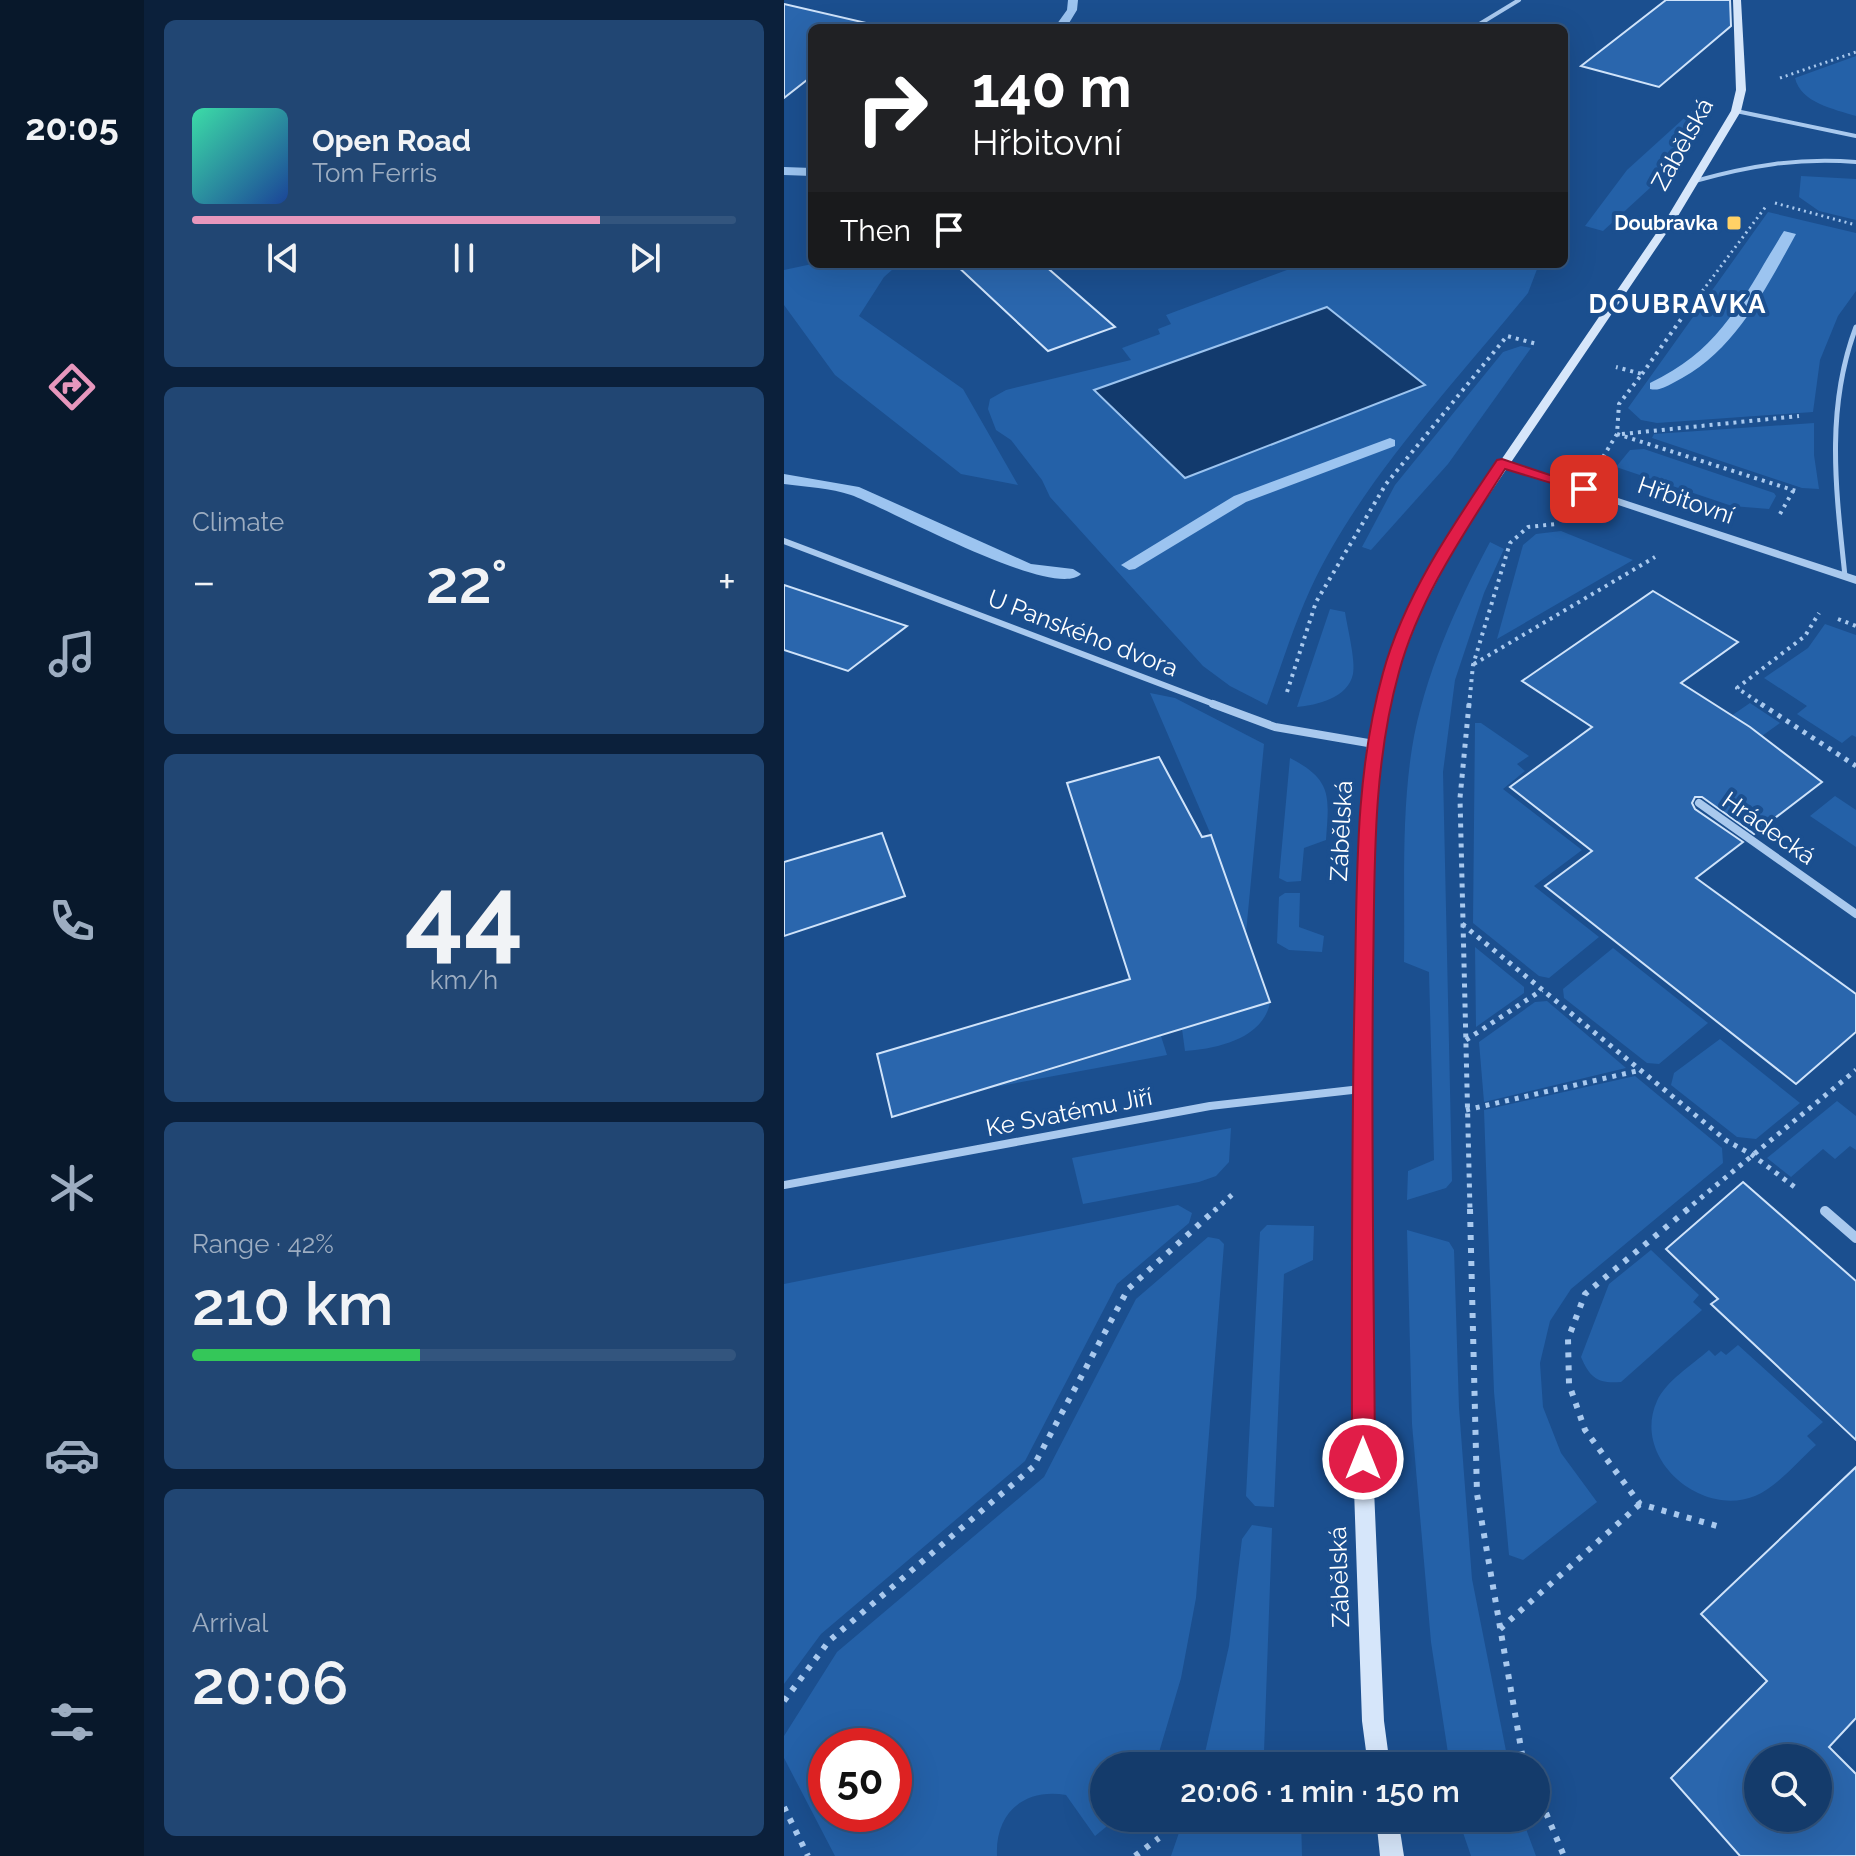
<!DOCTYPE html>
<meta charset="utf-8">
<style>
body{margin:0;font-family:Raleway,sans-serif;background:#214673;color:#f1f3f6;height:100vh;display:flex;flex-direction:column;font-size:30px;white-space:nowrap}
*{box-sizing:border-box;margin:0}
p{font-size:26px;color:#9dadc1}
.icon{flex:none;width:44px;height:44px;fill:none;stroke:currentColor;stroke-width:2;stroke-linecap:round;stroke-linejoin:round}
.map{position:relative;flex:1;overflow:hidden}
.side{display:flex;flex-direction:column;gap:20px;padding:20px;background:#0b203b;width:640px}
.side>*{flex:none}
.banner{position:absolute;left:24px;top:24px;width:760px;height:244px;border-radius:12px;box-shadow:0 8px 32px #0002,0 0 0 2px #33557e;background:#202124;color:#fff;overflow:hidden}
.fabs{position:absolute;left:960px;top:1744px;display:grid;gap:16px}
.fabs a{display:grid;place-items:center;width:88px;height:88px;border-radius:50%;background:#143b6b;box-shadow:0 8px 32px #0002,0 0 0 2px #33557e;font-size:40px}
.speed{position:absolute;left:24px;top:1728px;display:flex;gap:16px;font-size:40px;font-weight:700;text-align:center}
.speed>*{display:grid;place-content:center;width:104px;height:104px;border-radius:50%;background:#143b6b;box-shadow:0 8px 32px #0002,0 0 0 2px #33557e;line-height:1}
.speed .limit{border:12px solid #d22;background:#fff;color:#111}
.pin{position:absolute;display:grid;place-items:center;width:68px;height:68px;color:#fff;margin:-34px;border-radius:16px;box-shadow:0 4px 12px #0006}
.me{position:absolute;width:88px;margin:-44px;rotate:0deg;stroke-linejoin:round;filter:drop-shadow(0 0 6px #0008)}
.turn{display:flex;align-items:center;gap:28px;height:168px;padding:0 32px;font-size:36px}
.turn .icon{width:104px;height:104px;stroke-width:2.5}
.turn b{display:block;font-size:56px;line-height:68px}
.then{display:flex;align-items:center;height:76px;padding:0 32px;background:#0003;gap:16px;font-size:30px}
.big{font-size:60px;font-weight:600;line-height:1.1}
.side .tile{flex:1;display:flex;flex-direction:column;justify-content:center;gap:12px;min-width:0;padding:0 28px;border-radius:12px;background:#214673}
.side .dial{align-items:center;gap:0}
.dial b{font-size:104px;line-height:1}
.song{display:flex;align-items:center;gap:24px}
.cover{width:96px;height:96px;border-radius:12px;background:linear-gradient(135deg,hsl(160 70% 55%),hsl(220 70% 35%))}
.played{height:8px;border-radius:4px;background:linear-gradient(90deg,#e797bd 75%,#33557e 75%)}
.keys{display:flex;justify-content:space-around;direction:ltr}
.heat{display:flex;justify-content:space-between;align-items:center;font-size:44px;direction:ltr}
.charge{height:12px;border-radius:6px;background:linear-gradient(90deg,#34c759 42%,#33557e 0)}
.trip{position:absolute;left:306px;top:1752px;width:460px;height:80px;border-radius:40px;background:#143b6b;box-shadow:0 8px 32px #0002,0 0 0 2px #33557e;font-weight:600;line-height:80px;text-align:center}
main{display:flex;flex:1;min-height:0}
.menu{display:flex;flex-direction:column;width:144px;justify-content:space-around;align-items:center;background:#08182b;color:#9dadc1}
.menu .icon{width:56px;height:56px}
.menu .selected{color:#e797bd}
.menu b{font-size:36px;color:#f1f3f6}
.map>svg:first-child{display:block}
.green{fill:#2461a8;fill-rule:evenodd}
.water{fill:#123a6d;stroke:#9cc4f0;stroke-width:2}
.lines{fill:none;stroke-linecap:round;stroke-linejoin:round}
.stream{fill:#9cc4f0;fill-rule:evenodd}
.building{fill:#2a66ad;stroke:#cfe3fa;stroke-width:2;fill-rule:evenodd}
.path-far3{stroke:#a9c9ee;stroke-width:3;stroke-dasharray:2 4;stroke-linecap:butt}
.path-far2{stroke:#a9c9ee;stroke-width:4;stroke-dasharray:3 5;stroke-linecap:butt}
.path-far1{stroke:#a9c9ee;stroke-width:5;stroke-dasharray:4 6;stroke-linecap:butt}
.path{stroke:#a9c9ee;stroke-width:6;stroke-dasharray:5 8;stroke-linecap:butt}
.service-far1{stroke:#a9c9ee;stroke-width:4}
.service{stroke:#a9c9ee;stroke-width:5}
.minor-far2{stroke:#a9c9ee;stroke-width:6}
.minor-far1{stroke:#a9c9ee;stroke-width:8}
.minor{stroke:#a9c9ee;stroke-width:10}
.tertiary{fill:#a9c9ee;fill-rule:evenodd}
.secondary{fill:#d6e6fa;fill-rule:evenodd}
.route{fill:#e11d48;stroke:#92132f;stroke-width:2}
.poi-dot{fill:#ffd166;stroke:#1b4f8f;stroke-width:3}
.labels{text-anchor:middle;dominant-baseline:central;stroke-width:8;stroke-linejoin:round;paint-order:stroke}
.far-poi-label{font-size:20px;font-weight:bold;fill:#fff;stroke:#1b4f8f;text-anchor:end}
.street-label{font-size:24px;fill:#fff;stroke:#1b4f8f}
.far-district-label{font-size:26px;font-weight:bold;letter-spacing:2px;fill:#fff;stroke:#1b4f8f}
</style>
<main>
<nav class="menu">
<b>20:05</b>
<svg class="icon selected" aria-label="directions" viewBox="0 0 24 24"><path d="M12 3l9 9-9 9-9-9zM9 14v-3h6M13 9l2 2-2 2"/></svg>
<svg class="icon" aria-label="music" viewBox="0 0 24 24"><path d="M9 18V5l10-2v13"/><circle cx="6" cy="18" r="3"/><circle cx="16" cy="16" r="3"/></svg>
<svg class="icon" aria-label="phone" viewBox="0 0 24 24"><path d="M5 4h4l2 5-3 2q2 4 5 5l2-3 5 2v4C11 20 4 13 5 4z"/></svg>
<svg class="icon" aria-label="climate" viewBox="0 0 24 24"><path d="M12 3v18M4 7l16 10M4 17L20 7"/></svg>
<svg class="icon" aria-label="car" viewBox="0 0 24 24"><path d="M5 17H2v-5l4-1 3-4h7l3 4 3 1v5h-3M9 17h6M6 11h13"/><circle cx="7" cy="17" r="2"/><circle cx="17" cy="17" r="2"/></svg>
<svg class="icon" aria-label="filters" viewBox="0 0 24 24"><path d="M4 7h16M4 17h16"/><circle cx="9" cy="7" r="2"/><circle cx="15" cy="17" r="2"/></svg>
</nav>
<section class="side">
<div class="tile">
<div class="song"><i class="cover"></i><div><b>Open Road</b><p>Tom Ferris</p></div></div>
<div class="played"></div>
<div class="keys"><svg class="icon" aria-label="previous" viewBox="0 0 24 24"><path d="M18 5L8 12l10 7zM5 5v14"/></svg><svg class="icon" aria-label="pause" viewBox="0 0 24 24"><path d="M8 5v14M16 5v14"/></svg><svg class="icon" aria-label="next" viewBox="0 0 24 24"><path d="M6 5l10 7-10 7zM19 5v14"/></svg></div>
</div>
<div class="tile"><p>Climate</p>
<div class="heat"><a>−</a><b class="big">22°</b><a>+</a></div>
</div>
<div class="tile dial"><b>44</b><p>km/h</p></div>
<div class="tile"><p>Range · 42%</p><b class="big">210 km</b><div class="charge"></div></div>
<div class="tile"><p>Arrival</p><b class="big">20:06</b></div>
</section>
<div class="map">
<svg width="1072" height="1856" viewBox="0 0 1072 1856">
<rect width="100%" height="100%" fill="#1b4f8f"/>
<!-- green -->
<g class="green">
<path d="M1072,56V116C1050,109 1017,103 1011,78Z"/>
<polygon points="908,111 914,111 867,187 819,231 801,226 843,170"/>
<polygon points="1017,176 1072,179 1072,220 1035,211 1015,197"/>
<polygon points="984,212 1072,233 1072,291 1054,316 1036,360 1029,412 873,423 857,420 844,408"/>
<polygon points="28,264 96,264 109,269 100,277 75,316 179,389 234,485 177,474 51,375 0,305 0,270"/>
<path d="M519,264H755L744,293C671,382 573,486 526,590C509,627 497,667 483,705L446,686L419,666L266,497L258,480L227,440L212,430L204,409L206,399L222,390L347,360L338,348L376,334L374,329L387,324L382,315Z"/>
<polygon points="737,346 747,348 664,464 587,550 578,547 611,485 719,352"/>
<polygon points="1030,423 1030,455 1035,489 1018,488 868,438 870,434"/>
<polygon points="860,449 990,493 992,496 985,509 948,506 832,467 846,450"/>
<polygon points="777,531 849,560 713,639 739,545 752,534"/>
<path d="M706,542L720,549L700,593L671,680L659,772L668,1181L662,1188L623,1200L624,1171L650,1160L645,972L620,962C621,891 617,818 628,748C640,676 672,606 706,542Z"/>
<path d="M546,609L561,612C563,626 572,661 569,674C564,698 533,705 513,707Z"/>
<polygon points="1041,624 1072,635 1072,737 1068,735 1058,743 1013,714 1023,706 980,678 1024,648"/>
<polygon points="366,693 391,698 480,744 462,933 427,835"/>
<polygon points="966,703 996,723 918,779 887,757"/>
<polygon points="691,723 697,723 745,756 733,764 741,771 719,789 798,850 750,886 815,937 765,978 755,976 689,923"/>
<path d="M506,758C549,780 545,797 542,840L520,848L517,881L503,882L495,878Z"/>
<polygon points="1051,796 1072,810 1072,847 1026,816"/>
<polygon points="501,893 516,893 515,927 540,936 538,952 505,950 493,943 495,897"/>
<polygon points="691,947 740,987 740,993 692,1027"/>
<polygon points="829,948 924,1023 875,1064 863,1063 780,998 779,989"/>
<polygon points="763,1001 842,1068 700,1102 695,1042 751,1002"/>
<path d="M486,1002C480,1039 431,1049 401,1051L398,1029Z"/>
<polygon points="377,1036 383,1055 211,1087"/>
<polygon points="936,1039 1016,1103 972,1139 953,1137 887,1085 890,1073"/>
<polygon points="851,1076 938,1148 939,1163 787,1289 766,1321 756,1363 759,1407 777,1453 813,1502 739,1560 725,1555 710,1392 700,1110"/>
<polygon points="1053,1101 1072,1116 1072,1150 1066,1146 1051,1159 1039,1149 1007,1177 983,1158"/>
<polygon points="447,1128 445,1162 432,1176 415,1182 299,1204 288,1158"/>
<polygon points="394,1205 408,1213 405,1223 333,1284 241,1461 37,1634 0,1684 0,1284"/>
<polygon points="483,1225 530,1226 529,1260 500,1274 490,1507 471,1506 462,1496 476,1232"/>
<polygon points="623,1230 665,1242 670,1250 675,1408 688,1579 725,1766 666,1766 647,1642 628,1424"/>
<path d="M424,1237L435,1239L440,1244L412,1598L397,1678L371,1766H320V1818H333L311,1836L282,1795C240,1788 211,1813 213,1856H51L0,1758V1736L53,1652L260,1477L352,1299ZM42,1746H110V1814H42Z"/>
<path d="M867,1250L915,1295L909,1302L918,1310L837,1382C814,1384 806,1378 797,1357L825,1284Z"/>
<path d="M954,1345L1039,1422L1023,1436L1032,1445C1014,1461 993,1487 971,1496C917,1518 847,1458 873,1401C882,1381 908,1365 925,1350L931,1356L937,1351L942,1355Z"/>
<polygon points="468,1525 488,1528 480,1752 508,1766 418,1766 445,1646 458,1539"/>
<polygon points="400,1818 517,1818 518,1856 387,1856"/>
<polygon points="674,1818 738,1818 752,1856 687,1856"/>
</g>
<!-- water -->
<polygon class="water" points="543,307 641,385 401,478 310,390"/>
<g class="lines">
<!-- stream -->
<g class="stream">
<polygon points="284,0 294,0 293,10 282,28 270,28 283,10"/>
<polygon points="0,167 28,168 28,176 0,175"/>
<path d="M1000,231L1012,234C981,290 950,354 889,383C881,387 875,391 866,389V383C940,348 959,296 1000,231Z"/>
<polygon points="606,438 611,440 611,446 462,502 351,569 345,570 337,565 450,496"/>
<path d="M0,474L75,487L247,564L289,569L297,574C270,601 105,509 67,495C47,488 22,487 0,484Z"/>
</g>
</g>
<!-- building -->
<g class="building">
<polygon points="882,0 946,0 947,26 875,87 797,66"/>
<polygon points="0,4 91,25 88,28 28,28 28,76 0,98"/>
<polygon points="171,264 259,264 331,327 264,351"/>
<polygon points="0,585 123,626 64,671 0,650"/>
<polygon points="869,591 954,642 897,683 966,727 1038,782 970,834 918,797 911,797 908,803 911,809 959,842 912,878 1072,994 1072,1032 1012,1084 761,886 808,851 726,787 808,727 738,681"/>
<polygon points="375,757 418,837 427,835 486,1002 108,1117 93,1054 346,979 283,783"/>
<polygon points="98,833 121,896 0,936 0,862"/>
<polygon points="959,1182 1072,1281 1072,1440 927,1304 934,1299 882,1249"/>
<path d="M1072,1467V1718L1045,1747L1072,1774V1856H956L887,1778L983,1681L917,1614ZM974,1758H1034V1818H974Z"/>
</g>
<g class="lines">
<!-- path-far3 -->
<g class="path-far3">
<polyline points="996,78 1072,52"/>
<polyline points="991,203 1072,225"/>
<polyline points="904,310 983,205"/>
</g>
<!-- path-far2 -->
<g class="path-far2">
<polyline points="858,374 905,308"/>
<polyline points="833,434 1015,492"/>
<polyline points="838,434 1015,416"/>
<polyline points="819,457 833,434 835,404 858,374 832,367"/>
<polyline points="996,514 1009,491"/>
<polyline points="1054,619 1072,626"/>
<polyline points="690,664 871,557"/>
<polyline points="503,692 532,602 602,484 723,336 753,344"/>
<polyline points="685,706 689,665 726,543 744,527 772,524"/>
<polyline points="980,706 953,688 1021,636 1035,613"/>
</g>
<!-- path-far1 -->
<g class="path-far1">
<polyline points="685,704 676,798 686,1211"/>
<polyline points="977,704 1072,766"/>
<polyline points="678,924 943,1141 967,1154 1012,1188"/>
<polyline points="682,1040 758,990"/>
<polyline points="682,1110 857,1070"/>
<polyline points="430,1211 451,1192"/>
<polyline points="901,1211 1072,1070"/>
</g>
<!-- path -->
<g class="path">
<polyline points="686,1209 693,1494 738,1754 743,1766"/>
<polyline points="904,1209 801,1294 784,1339 785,1384 801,1430 856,1504 933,1526"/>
<polyline points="716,1629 856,1504"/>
<polyline points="0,1701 45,1641 249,1467 344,1289 432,1209"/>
<polyline points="752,1789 780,1856"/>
<polyline points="0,1807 24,1856"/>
<polyline points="351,1856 375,1838"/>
</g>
<!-- service-far1 -->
<g class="service-far1">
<polyline points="689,28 735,0"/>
<polyline points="952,111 1072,136"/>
<path d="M911,181C965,166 1016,157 1072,162"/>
</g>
<!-- service -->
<path class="service" d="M1061,576C1052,491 1041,409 1072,327"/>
<!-- minor-far2 -->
<polyline class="minor-far2" points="0,541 435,706"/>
<!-- minor-far1 -->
<g class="minor-far1">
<polyline points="429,704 491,727 590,744"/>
<polyline points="915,803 1072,914"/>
<polyline points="0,1185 426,1106 577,1089"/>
</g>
<!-- minor -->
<polyline class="minor" points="1041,1211 1072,1238"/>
<!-- tertiary -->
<polygon class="tertiary" points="718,460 1072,576 1072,584 714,465 713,463"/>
<!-- secondary -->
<g class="secondary">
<polygon points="949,0 957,0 962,90 957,111 894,216 673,542 636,614 614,670 597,744 590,848 587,1089 590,1489 600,1721 606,1766 584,1766 578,1721 570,1489 569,1089 574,848 583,744 600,670 622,614 661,542 884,216 947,111 952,90"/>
<polygon points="592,1818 614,1818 620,1856 596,1856"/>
</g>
</g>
<!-- route -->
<path class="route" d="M718,459L808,489L800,493L721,469C681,532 635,598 615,672C587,772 591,877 589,979C587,1139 590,1299 591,1459L588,1466L579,1470L571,1466L568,1459C568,1299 567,1139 571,980C573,877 571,773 599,673C620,596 669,525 713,460Z"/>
<!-- markers -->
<rect class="poi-dot" x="942" y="215" width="16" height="16" rx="4"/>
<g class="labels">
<!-- far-poi labels -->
<g class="far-poi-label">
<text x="934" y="223">Doubravka</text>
</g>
<!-- street labels -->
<g class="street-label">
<text transform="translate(898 144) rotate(-61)">Zábělská</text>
<text transform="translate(902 500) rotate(19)">Hřbitovní</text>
<text transform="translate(299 633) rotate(21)">U Panského dvora</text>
<text transform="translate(985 828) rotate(35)">Hrádecká</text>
<text transform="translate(557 831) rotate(-87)">Zábělská</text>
<text transform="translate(285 1112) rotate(-11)">Ke Svatému Jiří</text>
<text transform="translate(555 1577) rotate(-92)">Zábělská</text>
</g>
<!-- far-district labels -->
<g class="far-district-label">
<text x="894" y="304">DOUBRAVKA</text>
</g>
</g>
</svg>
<div class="fabs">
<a><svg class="icon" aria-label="search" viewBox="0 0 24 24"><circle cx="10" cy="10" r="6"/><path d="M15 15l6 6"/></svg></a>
</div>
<div class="speed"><div class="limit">50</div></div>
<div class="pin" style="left:800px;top:489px;background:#d93025"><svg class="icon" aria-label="arrive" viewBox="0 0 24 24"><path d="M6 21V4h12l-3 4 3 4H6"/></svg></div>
<svg class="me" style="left:579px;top:1459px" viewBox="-20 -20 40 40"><circle r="17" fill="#e11d48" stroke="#fff" stroke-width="3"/><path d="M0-11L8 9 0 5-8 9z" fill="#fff"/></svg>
<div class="trip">20:06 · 1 min · 150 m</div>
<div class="banner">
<div class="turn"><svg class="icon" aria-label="right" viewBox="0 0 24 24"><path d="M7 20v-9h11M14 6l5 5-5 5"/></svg><div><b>140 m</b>Hřbitovní</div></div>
<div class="then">Then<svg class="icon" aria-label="arrive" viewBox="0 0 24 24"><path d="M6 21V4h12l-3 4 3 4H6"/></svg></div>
</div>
</div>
</main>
